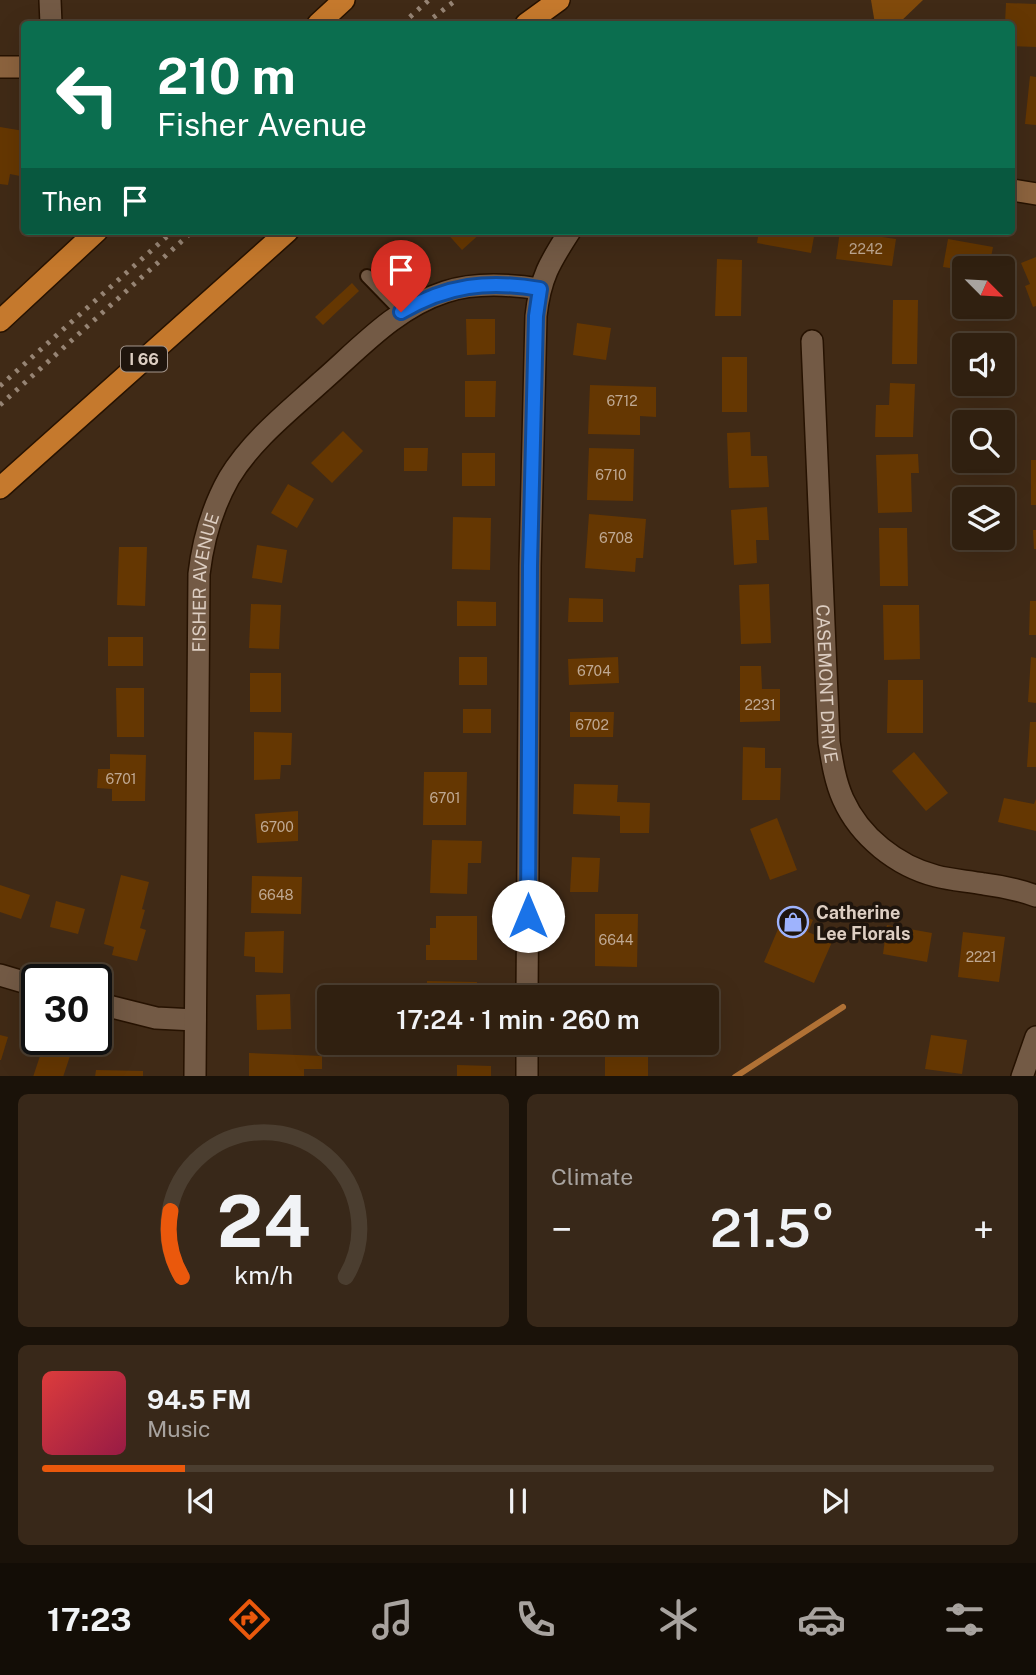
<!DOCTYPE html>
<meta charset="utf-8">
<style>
body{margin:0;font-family:"Public Sans",sans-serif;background:#382819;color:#f1f3f6;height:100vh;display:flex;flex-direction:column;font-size:26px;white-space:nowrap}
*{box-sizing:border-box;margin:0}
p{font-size:23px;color:#a8a39f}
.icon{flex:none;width:38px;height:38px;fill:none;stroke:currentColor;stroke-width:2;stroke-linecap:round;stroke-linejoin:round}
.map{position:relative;height:1076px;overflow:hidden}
.panel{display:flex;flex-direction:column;gap:18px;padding:18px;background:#1a1209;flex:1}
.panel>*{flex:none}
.guide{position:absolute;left:21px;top:21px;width:994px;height:214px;border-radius:7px;box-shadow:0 7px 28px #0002,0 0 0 2px #4b3e30;background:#0b6e4f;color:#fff;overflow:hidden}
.needle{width:46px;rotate:114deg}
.buttons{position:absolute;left:952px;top:256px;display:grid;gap:14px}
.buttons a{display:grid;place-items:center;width:63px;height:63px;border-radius:7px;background:#302010;box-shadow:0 7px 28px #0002,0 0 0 2px #4b3e30;font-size:35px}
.speed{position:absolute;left:21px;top:964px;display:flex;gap:14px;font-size:35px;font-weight:700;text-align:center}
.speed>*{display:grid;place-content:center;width:91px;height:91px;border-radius:50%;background:#302010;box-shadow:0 7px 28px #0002,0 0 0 2px #4b3e30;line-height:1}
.speed .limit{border:4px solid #111;border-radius:10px;background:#fff;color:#111}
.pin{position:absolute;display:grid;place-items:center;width:60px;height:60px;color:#fff;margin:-72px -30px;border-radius:50% 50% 50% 0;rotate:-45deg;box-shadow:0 0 7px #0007}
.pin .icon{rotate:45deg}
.me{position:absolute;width:77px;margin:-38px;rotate:0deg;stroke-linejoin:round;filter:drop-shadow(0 0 5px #0008)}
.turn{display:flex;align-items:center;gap:24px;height:147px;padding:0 21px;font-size:32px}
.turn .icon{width:91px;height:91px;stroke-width:2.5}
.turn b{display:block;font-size:49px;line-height:60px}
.then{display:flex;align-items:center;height:66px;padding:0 21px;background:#0003;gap:14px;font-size:26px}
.big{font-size:52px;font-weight:600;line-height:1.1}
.panel .widget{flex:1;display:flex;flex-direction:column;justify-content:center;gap:10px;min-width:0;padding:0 24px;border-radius:10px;background:#382819}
.panel .dial{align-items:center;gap:0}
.dial svg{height:182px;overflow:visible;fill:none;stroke:#4b3e30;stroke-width:7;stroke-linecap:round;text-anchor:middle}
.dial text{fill:#f1f3f6;stroke:none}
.song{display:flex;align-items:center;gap:21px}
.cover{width:84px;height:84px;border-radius:10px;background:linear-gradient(135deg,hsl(0 70% 55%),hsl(340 70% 35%))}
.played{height:7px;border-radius:4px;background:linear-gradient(90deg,#ea580c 15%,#4b3e30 15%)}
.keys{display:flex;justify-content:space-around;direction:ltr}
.heat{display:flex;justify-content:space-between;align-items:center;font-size:38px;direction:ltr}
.panel .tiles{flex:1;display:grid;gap:18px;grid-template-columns:1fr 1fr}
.widget:last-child{grid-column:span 2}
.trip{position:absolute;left:317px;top:985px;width:402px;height:70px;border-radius:7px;background:#302010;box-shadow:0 7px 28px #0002,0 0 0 2px #4b3e30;font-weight:600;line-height:70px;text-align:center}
.tab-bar{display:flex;height:112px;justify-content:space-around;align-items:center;background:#130d06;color:#a8a39f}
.tab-bar .icon{width:49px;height:49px}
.tab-bar .active{color:#ea580c}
.tab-bar b{font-size:32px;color:#f1f3f6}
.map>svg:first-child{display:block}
.green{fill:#814a0b}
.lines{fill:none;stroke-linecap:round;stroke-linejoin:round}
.stream{stroke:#b07135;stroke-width:6}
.building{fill:#653702}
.lane-casing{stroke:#261201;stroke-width:16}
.street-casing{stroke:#261201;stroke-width:24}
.secondary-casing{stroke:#261201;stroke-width:24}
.highway-casing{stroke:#261201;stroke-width:24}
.lane{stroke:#735a45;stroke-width:12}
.street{stroke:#735a45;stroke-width:21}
.secondary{stroke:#8c633e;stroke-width:21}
.highway{stroke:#c5792d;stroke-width:21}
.rail{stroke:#968474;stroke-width:5;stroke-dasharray:3.5 7;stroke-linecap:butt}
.route-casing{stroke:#114b97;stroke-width:18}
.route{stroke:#1a73e8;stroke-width:12}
.labels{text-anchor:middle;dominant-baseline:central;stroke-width:7;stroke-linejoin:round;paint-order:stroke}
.number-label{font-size:14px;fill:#bfa892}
.shield{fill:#1f150d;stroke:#a4968c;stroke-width:2}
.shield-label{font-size:16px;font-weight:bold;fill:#ddcec2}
.street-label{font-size:18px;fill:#ddcec2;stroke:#1f150d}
.poi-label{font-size:18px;font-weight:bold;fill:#ddcec2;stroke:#1f150d;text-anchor:start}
</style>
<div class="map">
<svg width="1036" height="1077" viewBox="0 0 1036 1077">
<rect width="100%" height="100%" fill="#402a16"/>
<!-- green -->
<polygon class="green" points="871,0 923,0 898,24 875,24"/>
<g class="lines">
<!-- stream -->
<polyline class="stream" points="735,1077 843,1007"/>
</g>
<!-- building -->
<g class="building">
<polygon points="1006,3 1036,4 1036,47 1012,46 1012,24 1005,24"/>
<polygon points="1030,76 1036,77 1036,125 1025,124"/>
<polygon points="0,127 24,131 24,146 20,176 10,174 8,185 0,184"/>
<polygon points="445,231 483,231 462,250"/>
<polygon points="759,231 815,231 811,253 757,243"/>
<polygon points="840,231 896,239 892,266 836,259"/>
<polygon points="948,239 993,247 989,268 964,268 964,270 943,267"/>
<polygon points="1036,257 1036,306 1033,307 1025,286 1030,284 1021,263"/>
<polygon points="717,259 742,260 741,316 715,316"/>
<polygon points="352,283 359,291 323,325 315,317"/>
<polygon points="893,300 918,300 917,364 892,364"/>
<polygon points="466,319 495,319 495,354 467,355"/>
<polygon points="577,323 611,328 606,360 573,355"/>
<rect x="722" y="357" width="25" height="55"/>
<polygon points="465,381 496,381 495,417 465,417"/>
<polygon points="890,383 915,384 913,437 875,437 876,405 889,405"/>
<polygon points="590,385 656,387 656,417 640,416 640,435 588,434"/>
<polygon points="343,431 363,451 332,483 311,463"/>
<polygon points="750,432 751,456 767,456 769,487 729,488 727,433"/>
<polygon points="404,448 428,448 427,471 404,471"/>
<polygon points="589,448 634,449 633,501 587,500"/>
<rect x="462" y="453" width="33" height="33"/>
<polygon points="918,454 919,473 911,473 912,512 878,513 876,455"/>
<rect x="1031" y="460" width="5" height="45"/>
<polygon points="288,484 314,499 297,528 271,513"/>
<polygon points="767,507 769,540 756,540 757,563 734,565 731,510"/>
<polygon points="589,514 646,519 643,558 636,558 635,572 585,568"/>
<polygon points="453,517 491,518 490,570 452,569"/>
<polygon points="879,528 907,528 908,586 880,586"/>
<polygon points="1033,530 1036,530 1036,549 1034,549"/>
<polygon points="257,545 287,550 282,583 252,578"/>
<polygon points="119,547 147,547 145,606 117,605"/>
<polygon points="769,584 771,643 741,644 739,585"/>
<polygon points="569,598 603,599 603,622 568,622"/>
<polygon points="457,601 496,602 496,626 457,626"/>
<polygon points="1030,601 1036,601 1036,635 1029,635"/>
<polygon points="251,604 281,605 279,649 249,648"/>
<polygon points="883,605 919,605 920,659 884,660"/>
<rect x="108" y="637" width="35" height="29"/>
<rect x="459" y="657" width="28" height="28"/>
<polygon points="618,657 619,683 569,685 568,659"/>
<polygon points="1031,657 1036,658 1036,703 1028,702"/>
<polygon points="740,666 761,666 762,689 780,689 780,721 740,722"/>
<rect x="250" y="673" width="31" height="39"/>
<polygon points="888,680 923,680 923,733 887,733"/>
<polygon points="116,688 144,688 144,737 117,737"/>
<rect x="463" y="709" width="28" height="24"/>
<polygon points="570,712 614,712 613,737 570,737"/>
<polygon points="1030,722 1036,722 1036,767 1027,767"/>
<polygon points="254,732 292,733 291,765 281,765 280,779 254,780"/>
<polygon points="743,747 765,748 765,768 781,768 780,800 742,800"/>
<polygon points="914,752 948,793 926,811 892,771"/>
<polygon points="110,754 146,755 145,801 112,801 112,789 97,788 98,769 110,769"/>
<polygon points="424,772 467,772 466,825 423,825"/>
<polygon points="574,784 618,785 617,802 650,803 649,833 620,833 620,816 573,814"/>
<polygon points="1004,798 1034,804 1036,799 1036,831 998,822"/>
<polygon points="298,811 298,841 257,843 255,814"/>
<polygon points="777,818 797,870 770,880 750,829"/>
<polygon points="432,840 482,841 481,863 468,863 467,894 430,893"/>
<polygon points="572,857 600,858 598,892 570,892"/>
<polygon points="121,875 149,882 142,909 145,910 140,928 146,930 137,961 112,955 114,947 104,944"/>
<polygon points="252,876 302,877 301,914 251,913"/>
<polygon points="0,885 30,895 21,919 0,912"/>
<polygon points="56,901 85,909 78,934 50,927"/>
<polygon points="787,908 813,920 808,932 832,942 814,983 764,962"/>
<polygon points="595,914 638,914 637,967 595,966"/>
<polygon points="436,916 477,916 477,960 426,960 426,945 430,945 430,928 436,928"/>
<polygon points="887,925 932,933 927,962 883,954"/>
<polygon points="284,931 283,973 255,972 255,957 244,956 245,932"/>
<polygon points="963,932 1005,937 999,982 958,977"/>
<polygon points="427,981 477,982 476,998 426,998"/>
<polygon points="589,983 653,985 653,998 588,998"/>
<polygon points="290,994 291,1029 257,1030 256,995"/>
<polygon points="0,1035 8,1037 1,1060 0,1060"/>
<polygon points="931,1035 967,1040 962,1074 925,1069"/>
<polygon points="43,1047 70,1056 63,1077 33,1077"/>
<rect x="605" y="1052" width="43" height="25"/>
<polygon points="249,1053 322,1056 322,1069 304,1069 304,1077 249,1077"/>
<polygon points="457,1065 491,1066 491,1077 457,1077"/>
<polygon points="96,1070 143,1071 143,1077 95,1077"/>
</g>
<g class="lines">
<!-- lane casing -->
<g class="lane-casing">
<polyline id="lane" points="367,276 402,312"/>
</g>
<!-- street casing -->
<g class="street-casing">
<g id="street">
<polyline points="50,0 51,24"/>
<path id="s1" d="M812,341L829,742C832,761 835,781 843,799C860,837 897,866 936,876C951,880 968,881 984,884C1001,886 1019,890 1036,896"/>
<polyline points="0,975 37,986"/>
<path d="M527,998L530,566L536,316C540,278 550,262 570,231"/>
<polyline points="96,1003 156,1018 195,1020"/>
<path id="s2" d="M195,1077L199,574C203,540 212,508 229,478C252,440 288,412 321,382C359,349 395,308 445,292C475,282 508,284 540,289"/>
<polyline points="527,1077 527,1043"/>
<polyline points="1022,1077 1036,1037"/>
</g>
</g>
<!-- secondary casing -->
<g class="secondary-casing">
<g id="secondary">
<polyline points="0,67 24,67"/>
<polyline points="1012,190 1036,194"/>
</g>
</g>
<!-- highway casing -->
<g class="highway-casing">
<g id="highway">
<polyline points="318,24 344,0"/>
<polyline points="526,24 559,0"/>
<polyline points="0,321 97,231"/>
<polyline points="0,488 288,231"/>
</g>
</g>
<!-- lane -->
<use href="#lane" class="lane"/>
<!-- street -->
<use href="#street" class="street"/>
<!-- secondary -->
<use href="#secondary" class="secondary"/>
<!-- highway -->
<use href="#highway" class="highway"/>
<!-- rail -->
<g class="rail">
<polyline points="402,24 429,0"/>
<polyline points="425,24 456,0"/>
<polyline points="0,386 173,231"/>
<polyline points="0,405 193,231"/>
</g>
</g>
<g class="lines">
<!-- route casing -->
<g class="route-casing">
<path id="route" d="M401,312C447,285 488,280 540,289L536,316L530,566L528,916"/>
</g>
<!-- route -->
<use href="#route" class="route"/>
</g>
<!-- icons -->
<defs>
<g id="shop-ring" transform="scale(1.575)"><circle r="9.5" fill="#1f150d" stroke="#9eb3fd" stroke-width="1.5"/><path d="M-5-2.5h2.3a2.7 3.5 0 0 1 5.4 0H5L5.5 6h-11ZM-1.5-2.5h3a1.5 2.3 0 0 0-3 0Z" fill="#9eb3fd"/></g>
</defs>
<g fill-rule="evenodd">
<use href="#shop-ring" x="793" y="922"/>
</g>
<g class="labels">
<!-- number labels -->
<g class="number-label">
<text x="866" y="249">2242</text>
<text x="622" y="401">6712</text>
<text x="611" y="475">6710</text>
<text x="616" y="538">6708</text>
<text x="594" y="671">6704</text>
<text x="760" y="705">2231</text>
<text x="592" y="725">6702</text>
<text x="121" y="779">6701</text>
<text x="445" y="798">6701</text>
<text x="277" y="827">6700</text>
<text x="276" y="895">6648</text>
<text x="616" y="940">6644</text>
<text x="981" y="957">2221</text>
</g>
<!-- shield labels -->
<rect class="shield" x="121" y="346.5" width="46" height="25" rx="5"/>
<g class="shield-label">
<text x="144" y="359">I 66</text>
</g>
<!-- street labels -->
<g class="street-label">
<text stroke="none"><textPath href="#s2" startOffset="495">FISHER AVENUE</textPath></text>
<text stroke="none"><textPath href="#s1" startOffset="343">CASEMONT DRIVE</textPath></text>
</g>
<!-- poi labels -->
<g class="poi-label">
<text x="816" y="912">Catherine<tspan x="816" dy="21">Lee Florals</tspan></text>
</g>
</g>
</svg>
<div class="buttons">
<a><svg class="needle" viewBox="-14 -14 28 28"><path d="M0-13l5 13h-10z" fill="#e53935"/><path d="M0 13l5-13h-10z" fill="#a8a39f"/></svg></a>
<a><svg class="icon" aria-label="sound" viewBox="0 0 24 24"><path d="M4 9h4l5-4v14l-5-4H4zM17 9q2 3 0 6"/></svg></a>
<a><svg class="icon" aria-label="search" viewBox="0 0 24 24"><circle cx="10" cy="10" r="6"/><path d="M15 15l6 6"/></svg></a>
<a><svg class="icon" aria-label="layers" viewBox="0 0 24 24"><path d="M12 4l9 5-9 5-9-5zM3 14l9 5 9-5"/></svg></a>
</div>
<div class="speed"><div class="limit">30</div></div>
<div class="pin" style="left:401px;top:312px;background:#d93025"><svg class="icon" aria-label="arrive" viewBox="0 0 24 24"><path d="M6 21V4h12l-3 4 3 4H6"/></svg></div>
<svg class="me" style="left:528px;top:916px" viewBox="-20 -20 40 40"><circle r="19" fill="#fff"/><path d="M0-13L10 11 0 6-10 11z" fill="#1a73e8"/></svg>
<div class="trip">17:24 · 1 min · 260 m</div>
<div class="guide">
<div class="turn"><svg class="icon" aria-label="left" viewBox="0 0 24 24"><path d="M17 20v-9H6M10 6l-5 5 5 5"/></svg><div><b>210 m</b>Fisher Avenue</div></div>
<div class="then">Then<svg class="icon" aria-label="arrive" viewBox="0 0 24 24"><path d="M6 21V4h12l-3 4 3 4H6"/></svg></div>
</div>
</div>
<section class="panel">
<div class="tiles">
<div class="widget dial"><svg viewBox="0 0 100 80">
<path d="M14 69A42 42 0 1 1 86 69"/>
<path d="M14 69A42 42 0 0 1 9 40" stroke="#ea580c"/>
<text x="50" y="56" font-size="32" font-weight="700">24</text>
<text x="50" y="72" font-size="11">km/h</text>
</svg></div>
<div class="widget"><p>Climate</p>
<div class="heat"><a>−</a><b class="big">21.5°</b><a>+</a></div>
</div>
<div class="widget">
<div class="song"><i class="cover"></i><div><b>94.5 FM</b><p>Music</p></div></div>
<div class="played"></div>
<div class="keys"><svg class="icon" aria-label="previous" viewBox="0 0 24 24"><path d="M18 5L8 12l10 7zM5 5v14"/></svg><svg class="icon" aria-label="pause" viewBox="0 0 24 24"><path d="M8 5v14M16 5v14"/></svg><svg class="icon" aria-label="next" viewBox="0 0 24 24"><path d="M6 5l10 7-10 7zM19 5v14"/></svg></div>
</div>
</div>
</section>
<nav class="tab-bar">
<b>17:23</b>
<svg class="icon active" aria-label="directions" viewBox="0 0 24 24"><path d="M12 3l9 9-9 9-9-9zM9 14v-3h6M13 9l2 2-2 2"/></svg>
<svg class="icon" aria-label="music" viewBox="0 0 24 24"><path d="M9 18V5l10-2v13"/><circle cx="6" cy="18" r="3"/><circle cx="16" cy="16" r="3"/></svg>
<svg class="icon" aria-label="phone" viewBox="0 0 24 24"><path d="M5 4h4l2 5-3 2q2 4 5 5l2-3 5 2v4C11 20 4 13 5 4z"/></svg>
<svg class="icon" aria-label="climate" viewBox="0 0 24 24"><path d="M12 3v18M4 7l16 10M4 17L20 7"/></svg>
<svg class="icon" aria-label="car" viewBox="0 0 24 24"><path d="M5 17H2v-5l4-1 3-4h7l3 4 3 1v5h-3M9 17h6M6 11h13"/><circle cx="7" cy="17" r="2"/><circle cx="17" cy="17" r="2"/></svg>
<svg class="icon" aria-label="filters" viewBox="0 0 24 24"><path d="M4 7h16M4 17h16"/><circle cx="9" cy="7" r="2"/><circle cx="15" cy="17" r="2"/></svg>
</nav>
